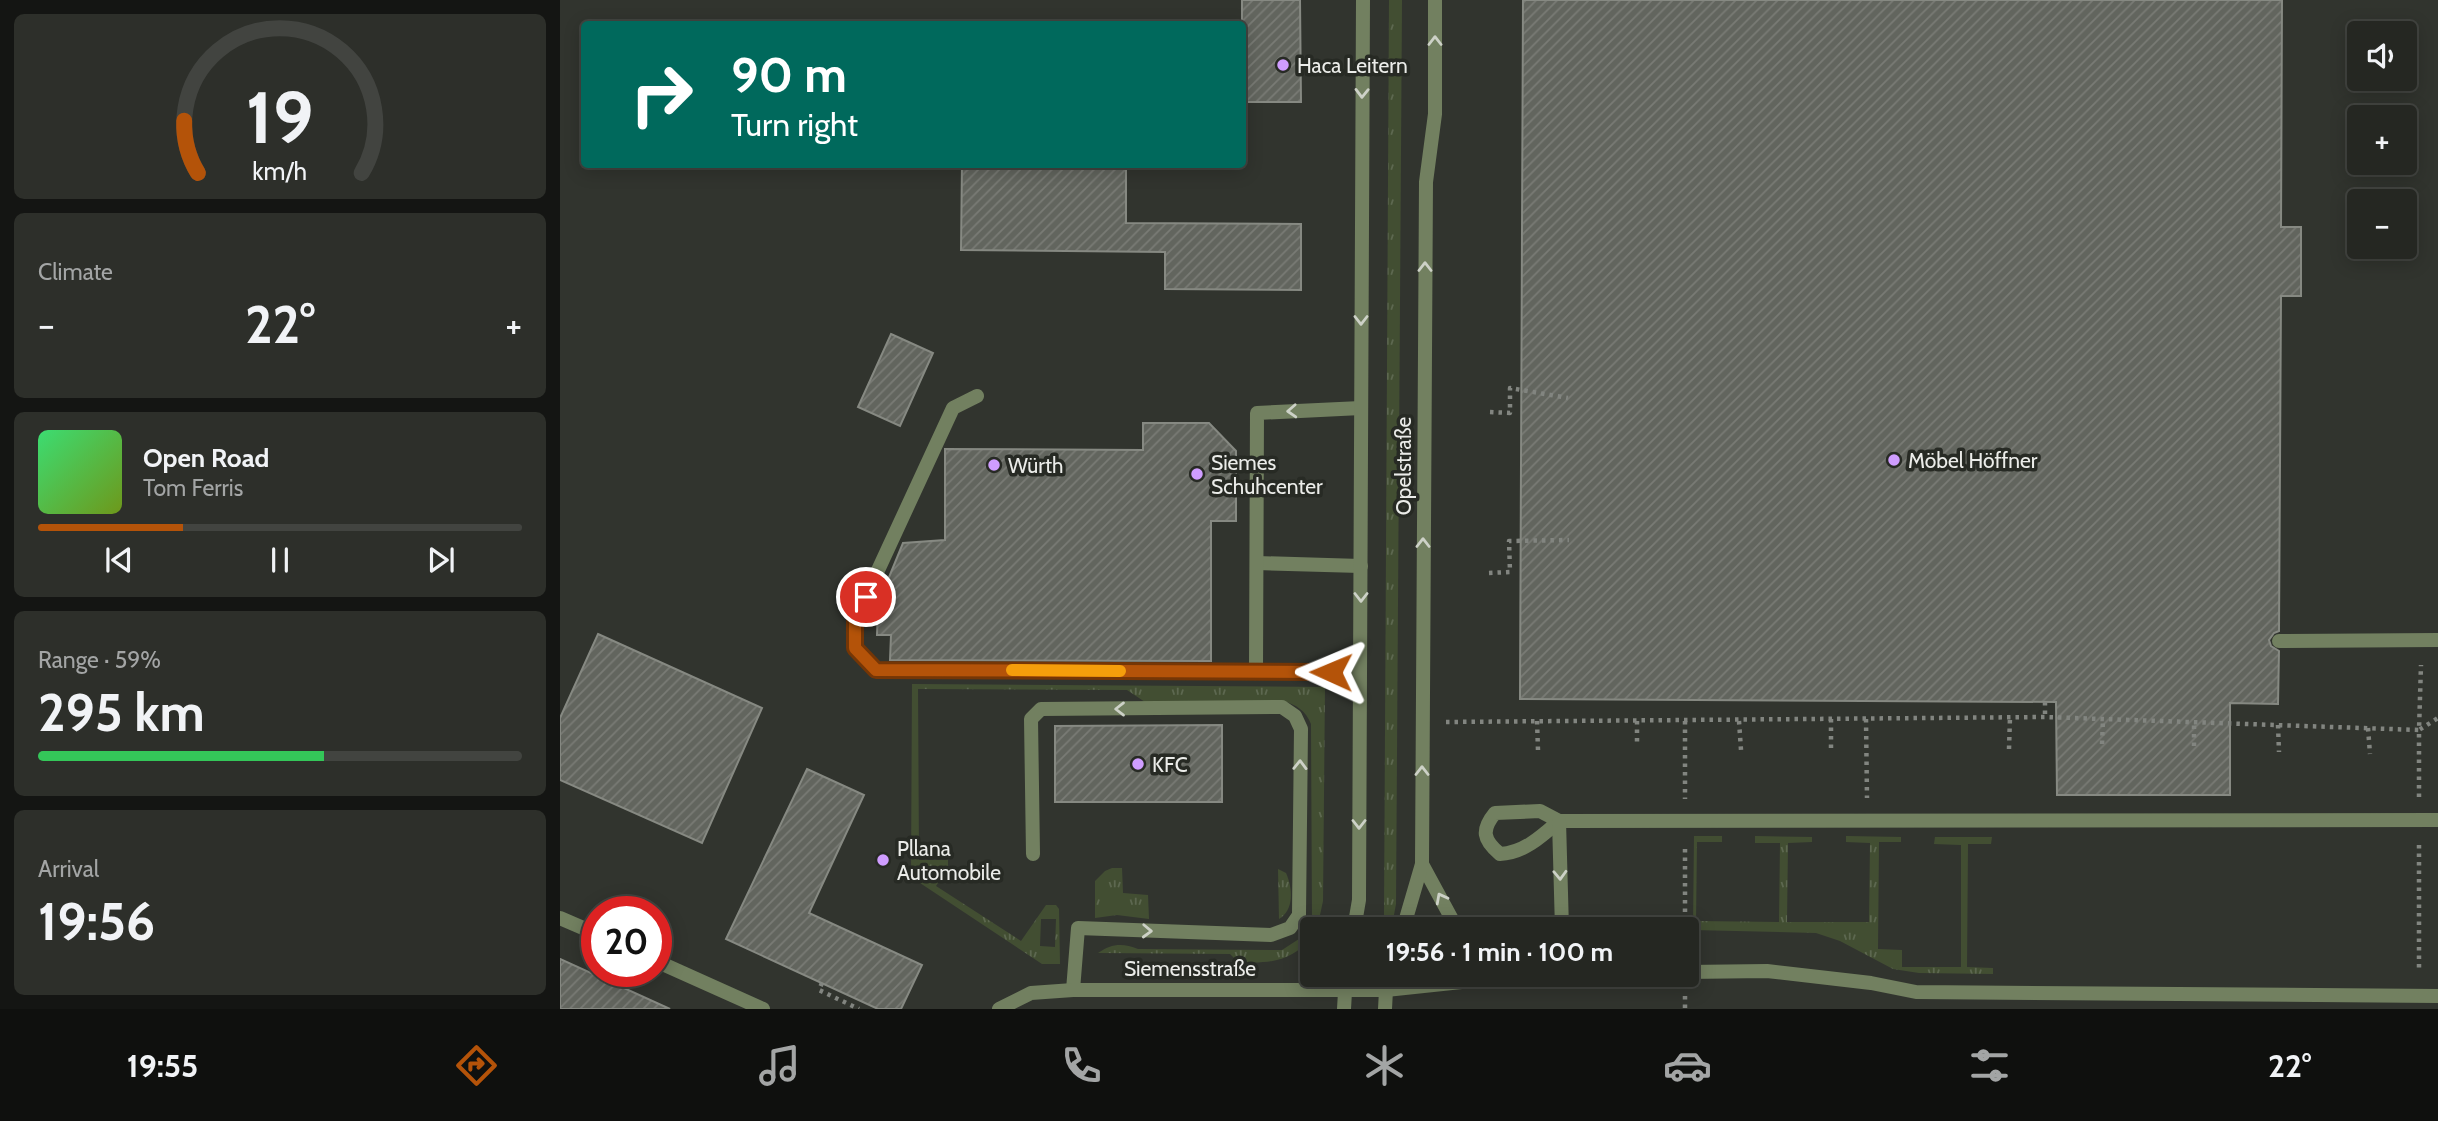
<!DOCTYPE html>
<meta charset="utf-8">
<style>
body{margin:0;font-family:Cabin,sans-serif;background:#2d2f2a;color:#f1f3f6;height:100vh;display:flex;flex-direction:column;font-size:26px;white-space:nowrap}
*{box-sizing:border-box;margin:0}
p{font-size:23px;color:#a3a5a5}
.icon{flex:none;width:38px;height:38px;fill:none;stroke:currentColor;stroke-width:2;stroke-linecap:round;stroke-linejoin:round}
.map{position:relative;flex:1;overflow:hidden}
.drawer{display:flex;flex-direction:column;gap:14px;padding:14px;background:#141513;width:560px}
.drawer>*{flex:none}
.top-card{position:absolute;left:21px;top:21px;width:665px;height:147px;border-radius:7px;box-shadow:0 4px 18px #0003,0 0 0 2px #424440;background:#00695c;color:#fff;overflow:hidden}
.controls{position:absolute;left:1787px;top:21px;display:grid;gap:14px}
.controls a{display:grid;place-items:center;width:70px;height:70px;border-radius:7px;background:#252722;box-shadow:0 4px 18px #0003,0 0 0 2px #424440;font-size:35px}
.speed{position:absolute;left:21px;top:896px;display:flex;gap:14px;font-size:35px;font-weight:700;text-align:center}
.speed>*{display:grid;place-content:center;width:91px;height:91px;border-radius:50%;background:#252722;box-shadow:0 4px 18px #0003,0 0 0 2px #424440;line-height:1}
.speed .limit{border:10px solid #d22;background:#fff;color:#111}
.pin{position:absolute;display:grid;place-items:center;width:60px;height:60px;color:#fff;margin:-30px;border:4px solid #fff;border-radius:50%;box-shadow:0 2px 7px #0007}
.me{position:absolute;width:77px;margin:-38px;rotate:271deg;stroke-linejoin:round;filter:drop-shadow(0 0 5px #0008)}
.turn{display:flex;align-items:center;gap:24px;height:147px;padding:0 35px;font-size:32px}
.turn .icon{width:91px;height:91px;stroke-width:2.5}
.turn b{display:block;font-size:49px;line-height:60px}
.big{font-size:52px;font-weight:700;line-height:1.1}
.drawer .tile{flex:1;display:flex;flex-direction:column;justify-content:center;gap:10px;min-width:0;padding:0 24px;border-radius:10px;background:#2d2f2a}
.drawer .dial{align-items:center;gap:0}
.dial svg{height:182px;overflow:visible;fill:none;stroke:#424440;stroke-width:7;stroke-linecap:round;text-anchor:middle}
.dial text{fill:#f1f3f6;stroke:none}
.song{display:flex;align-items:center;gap:21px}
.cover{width:84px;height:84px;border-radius:10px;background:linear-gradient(135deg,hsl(140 70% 55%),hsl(80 70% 35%))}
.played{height:7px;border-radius:4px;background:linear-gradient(90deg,#b45309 30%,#424440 30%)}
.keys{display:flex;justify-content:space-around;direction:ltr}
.heat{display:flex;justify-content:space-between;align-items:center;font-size:38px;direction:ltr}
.charge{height:10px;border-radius:5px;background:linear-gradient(90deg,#34c759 59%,#424440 0)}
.trip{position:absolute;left:740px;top:917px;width:399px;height:70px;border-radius:7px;background:#252722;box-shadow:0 4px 18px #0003,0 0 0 2px #424440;font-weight:700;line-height:70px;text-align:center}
.dock{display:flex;height:112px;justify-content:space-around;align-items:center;background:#0f100e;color:#a3a5a5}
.dock .icon{width:49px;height:49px}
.dock .selected{color:#b45309}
.dock b{font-size:32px;color:#f1f3f6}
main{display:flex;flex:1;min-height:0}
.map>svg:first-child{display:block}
.grass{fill:url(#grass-tufts);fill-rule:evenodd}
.building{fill:url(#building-hatch);stroke:#868982;stroke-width:2}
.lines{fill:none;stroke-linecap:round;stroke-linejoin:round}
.path{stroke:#828580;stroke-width:4.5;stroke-dasharray:3.5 5;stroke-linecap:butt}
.service{stroke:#728060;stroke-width:14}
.minor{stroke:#728060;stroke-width:14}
.oneway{stroke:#cdd1c7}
.route-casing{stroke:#753606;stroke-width:18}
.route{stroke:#b45309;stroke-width:12}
.slow{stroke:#f59e0b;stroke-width:12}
.poi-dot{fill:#cf9dff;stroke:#272a24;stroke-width:2.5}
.labels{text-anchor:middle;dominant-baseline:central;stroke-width:7;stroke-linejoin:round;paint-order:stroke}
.poi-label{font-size:21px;fill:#ebece9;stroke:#272a24;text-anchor:start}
.street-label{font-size:21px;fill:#ebece9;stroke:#272a24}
</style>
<main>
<section class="drawer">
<div class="tile dial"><svg viewBox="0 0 100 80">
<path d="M14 69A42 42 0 1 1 86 69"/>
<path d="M14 69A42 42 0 0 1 8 46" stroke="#b45309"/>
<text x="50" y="56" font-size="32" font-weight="700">19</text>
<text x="50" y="72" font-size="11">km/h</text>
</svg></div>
<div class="tile"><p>Climate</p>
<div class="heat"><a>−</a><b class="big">22°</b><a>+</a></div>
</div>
<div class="tile">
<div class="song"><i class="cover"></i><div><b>Open Road</b><p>Tom Ferris</p></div></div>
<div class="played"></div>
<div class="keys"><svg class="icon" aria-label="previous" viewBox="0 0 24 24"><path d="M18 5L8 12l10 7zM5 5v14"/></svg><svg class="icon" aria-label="pause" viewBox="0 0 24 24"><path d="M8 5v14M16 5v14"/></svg><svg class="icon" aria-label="next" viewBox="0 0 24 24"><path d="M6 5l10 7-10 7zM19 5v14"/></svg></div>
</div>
<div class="tile"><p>Range · 59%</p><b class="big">295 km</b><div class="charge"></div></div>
<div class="tile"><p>Arrival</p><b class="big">19:56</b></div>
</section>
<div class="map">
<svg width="1878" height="1009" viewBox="0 0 1878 1009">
<defs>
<pattern id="grass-tufts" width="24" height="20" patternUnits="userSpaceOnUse" patternTransform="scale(1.75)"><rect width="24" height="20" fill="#424e32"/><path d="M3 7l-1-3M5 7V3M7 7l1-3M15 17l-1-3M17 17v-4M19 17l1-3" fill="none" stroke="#5d6850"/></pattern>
<pattern id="building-hatch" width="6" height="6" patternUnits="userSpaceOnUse" patternTransform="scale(1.75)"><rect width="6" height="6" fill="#62655e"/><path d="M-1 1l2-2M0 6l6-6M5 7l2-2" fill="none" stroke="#797b75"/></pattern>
</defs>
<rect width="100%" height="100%" fill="#31342e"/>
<!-- grass -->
<g class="grass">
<polygon points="829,0 842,0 836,904 833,920 826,920 824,916"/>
<path d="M352,684L765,687L763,901L757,929H752V936C733,962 708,964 678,962L670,954L538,953C552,943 563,943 578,949L722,950L742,937L752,917L751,724C746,711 737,705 723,701L585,702L567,690L358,689L359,860H388V867L376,886L461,941L486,905H496L499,909L500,964H482L351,877ZM481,919H496L495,947L480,946Z"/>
<polygon points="1134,836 1162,836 1162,842 1137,842 1136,921 1219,922 1220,843 1195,843 1195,836 1252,837 1252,842 1228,843 1227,922 1309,922 1310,843 1286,842 1286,836 1341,837 1341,842 1319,842 1318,949 1342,950 1342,967 1401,967 1401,845 1374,844 1375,837 1432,837 1431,844 1408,844 1407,967 1433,968 1433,974 1359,973 1333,969 1280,941 1256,933 1133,930"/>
<polygon points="552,868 562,868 563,893 588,895 589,919 557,915 535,918 535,881 545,871"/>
<path d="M718,869L726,873C733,889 734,910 719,919Z"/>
</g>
<!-- building -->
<g class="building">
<polygon points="682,0 740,0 741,102 682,102"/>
<polygon points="963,0 1722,0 1721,227 1741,227 1741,296 1721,296 1719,631 1714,633 1709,640 1711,646 1719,651 1718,704 1670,703 1670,795 1497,795 1496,702 960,699"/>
<polygon points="402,164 566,164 566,223 741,224 741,290 605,289 605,252 401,250"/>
<polygon points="331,334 373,353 340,426 298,407"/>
<polygon points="583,423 649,423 676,451 676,521 651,521 651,661 330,660 331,635 317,635 318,604 343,543 385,540 385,449 583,450"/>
<polygon points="38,634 202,708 142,843 0,780 0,718"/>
<polygon points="662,725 662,802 495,802 495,726"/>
<polygon points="247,769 304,795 249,913 362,965 341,1009 318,1009 166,939"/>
<polygon points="0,959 110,1009 0,1009"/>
</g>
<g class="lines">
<!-- path -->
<g class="path">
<polyline points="740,69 773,69"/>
<polyline points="930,412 950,413 950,388 1008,398"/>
<polyline points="929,573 950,572 949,541 1009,540"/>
<polyline points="1485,702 1485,717"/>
<polyline points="1271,719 1271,753"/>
<polyline points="1306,719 1307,798"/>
<polyline points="977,721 978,750"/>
<polyline points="1077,721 1077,746"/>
<polyline points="1125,721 1125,799"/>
<polyline points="1179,721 1181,750"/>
<polyline points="886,722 1485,717 1859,730 1861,665"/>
<polyline points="1718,725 1719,752"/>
<polyline points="1808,728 1810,754"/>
<polyline points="1542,744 1543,719"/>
<polyline points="1634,746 1634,722"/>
<polyline points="1449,749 1450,717"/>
<polyline points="1859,797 1859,730 1878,718"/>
<polyline points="1859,845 1859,972"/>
<polyline points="1125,929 1125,846"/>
<polyline points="262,983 259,990 299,1009"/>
<polyline points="1125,996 1125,1009"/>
</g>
<!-- service -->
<g class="service">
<polyline points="417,396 393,408 295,620 295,648 316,670 696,671"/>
<polyline points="697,563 801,566"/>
<polyline points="1719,641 1878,640"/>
<polyline points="800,672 696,671 697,413 801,408"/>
<path d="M999,821C982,836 964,853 940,854C923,840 921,830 935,813L980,811L999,821L1878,820"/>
<polyline points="999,821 1002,929"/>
<polyline points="473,854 471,719 481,709 722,707 735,716 741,729 739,915 730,928 711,935 518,928 513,990"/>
<polyline points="862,864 894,923 902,929"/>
<polyline points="1127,972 1207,971 1311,983 1356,992 1878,996"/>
<polyline points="826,990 968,975"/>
</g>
<!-- minor -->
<g class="minor">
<polyline points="0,918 37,934"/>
<polyline points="794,929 799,900 803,0"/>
<polyline points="843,929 862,864 866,182 875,114 875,0"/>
<polyline points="96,961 203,1009"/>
<polyline points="439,1009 471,993 513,990 826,990"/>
<polyline points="784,1009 786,975"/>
<polyline points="825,1009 826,990 830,975"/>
</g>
</g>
<!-- one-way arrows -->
<defs><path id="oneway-chevron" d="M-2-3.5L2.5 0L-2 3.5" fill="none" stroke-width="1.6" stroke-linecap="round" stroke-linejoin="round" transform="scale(1.75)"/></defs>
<g class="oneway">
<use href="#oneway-chevron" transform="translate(875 41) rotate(-90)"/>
<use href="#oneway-chevron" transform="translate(802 93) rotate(91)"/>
<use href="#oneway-chevron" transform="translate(865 267) rotate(-90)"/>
<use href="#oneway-chevron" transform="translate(801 320) rotate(90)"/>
<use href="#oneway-chevron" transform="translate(732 411) rotate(177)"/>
<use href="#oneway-chevron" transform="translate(863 543) rotate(-90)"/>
<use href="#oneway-chevron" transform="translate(801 597) rotate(90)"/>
<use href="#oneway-chevron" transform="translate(560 709) rotate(180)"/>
<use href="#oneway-chevron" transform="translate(740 765) rotate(-89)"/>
<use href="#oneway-chevron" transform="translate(862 771) rotate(-90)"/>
<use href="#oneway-chevron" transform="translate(799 824) rotate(90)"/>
<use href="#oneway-chevron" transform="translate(1000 875) rotate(88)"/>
<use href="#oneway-chevron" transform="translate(881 898) rotate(-118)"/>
<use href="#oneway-chevron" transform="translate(587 931) rotate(2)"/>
</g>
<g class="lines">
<!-- route casing -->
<g class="route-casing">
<polyline id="route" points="306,597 295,620 295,648 316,670 771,672"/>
</g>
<!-- route -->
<use href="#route" class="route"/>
<!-- slow -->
<polyline class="slow" points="452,670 560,671"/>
</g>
<!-- markers -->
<g class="poi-dot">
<circle cx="723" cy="65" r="7"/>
<circle cx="1334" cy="460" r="7"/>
<circle cx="434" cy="465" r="7"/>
<circle cx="637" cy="474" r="7"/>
<circle cx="578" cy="764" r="7"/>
<circle cx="323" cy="860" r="7"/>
</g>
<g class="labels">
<!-- poi labels -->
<g class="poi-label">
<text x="737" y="65">Haca Leitern</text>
<text x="1348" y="460">Möbel Höffner</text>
<text x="651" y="462">Siemes<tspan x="651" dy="24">Schuhcenter</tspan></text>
<text x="448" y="465">Würth</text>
<text x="592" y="764">KFC</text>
<text x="337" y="848">Pllana<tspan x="337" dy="24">Automobile</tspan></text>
</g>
<!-- street labels -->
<g class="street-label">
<text transform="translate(843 466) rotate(-90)">Opelstraße</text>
<text x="630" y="968">Siemensstraße</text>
</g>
</g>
</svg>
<div class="controls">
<a><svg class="icon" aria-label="sound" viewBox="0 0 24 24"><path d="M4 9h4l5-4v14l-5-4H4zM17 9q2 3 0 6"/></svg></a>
<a>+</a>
<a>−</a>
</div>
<div class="speed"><div class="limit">20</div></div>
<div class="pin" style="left:306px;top:597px;background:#d93025"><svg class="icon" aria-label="arrive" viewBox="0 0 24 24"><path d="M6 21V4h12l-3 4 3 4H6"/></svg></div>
<svg class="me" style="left:771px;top:672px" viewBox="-20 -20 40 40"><path d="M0-17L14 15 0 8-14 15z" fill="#b45309" stroke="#fff" stroke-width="4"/></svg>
<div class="trip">19:56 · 1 min · 100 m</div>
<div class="top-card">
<div class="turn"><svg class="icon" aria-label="right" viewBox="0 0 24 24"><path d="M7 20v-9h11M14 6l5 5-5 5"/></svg><div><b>90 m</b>Turn right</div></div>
</div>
</div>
</main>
<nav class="dock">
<b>19:55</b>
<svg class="icon selected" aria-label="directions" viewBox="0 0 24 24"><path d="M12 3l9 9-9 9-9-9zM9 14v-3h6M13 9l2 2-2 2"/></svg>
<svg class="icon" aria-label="music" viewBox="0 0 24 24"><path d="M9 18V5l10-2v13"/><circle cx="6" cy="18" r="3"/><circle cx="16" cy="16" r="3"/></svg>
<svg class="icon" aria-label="phone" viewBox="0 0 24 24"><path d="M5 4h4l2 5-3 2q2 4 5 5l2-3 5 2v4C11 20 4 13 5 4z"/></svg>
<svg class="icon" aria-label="climate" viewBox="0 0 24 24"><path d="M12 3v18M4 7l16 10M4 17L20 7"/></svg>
<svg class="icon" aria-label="car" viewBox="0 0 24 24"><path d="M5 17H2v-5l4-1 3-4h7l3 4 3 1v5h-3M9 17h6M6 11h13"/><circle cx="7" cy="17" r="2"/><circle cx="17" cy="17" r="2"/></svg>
<svg class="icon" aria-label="filters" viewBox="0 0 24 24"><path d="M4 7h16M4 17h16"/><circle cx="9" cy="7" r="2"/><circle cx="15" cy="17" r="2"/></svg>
<b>22°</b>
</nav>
